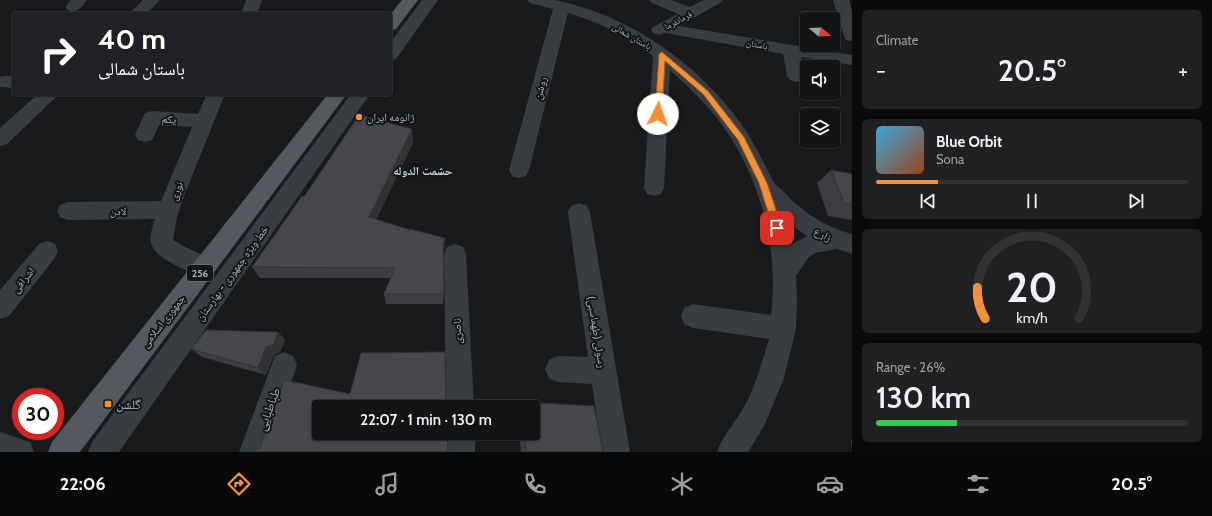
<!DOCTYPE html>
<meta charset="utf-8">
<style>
body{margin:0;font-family:Cabin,"Noto Naskh Arabic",sans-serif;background:#1f2022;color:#f1f3f6;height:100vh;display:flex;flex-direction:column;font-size:15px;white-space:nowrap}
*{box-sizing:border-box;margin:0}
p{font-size:13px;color:#9c9ea0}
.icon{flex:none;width:22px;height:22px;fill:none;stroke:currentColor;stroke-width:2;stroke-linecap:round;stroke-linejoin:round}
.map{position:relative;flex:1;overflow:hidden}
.panel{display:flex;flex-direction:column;gap:10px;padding:10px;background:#0a0a0b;width:360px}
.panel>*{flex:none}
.hud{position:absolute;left:12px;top:12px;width:380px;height:84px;border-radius:4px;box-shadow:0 1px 3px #0004,0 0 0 1px #313234;background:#202124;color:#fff;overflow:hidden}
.needle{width:26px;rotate:109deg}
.buttons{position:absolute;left:800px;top:12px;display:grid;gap:8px}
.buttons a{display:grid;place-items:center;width:40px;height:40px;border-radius:4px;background:#121314;box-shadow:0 1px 3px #0004,0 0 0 1px #313234;font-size:20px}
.speed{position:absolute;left:12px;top:388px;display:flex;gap:8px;font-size:20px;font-weight:700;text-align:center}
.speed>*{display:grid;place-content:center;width:52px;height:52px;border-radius:50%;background:#121314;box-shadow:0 1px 3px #0004,0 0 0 1px #313234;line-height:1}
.speed .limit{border:6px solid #d22;background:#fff;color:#111}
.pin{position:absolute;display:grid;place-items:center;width:34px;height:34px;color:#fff;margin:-17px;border-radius:8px;box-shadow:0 2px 6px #0006}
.me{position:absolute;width:44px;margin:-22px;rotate:4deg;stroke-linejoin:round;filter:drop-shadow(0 0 3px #0008)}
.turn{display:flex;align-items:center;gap:14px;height:84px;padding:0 20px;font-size:18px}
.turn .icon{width:52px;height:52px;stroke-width:2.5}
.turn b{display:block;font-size:28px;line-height:34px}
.big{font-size:30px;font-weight:600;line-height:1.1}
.panel .widget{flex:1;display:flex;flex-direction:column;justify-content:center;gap:6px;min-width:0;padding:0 14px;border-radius:6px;background:#1f2022}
.panel .dial{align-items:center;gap:0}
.dial svg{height:104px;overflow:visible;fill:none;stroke:#313234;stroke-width:7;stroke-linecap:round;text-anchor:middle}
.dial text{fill:#f1f3f6;stroke:none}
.song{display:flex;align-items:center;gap:12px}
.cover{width:48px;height:48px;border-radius:6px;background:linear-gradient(135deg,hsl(200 70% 55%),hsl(20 70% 35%))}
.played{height:4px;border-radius:2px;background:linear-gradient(90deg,#f49037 20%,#313234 20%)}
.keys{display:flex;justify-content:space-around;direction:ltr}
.heat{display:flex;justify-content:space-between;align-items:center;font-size:22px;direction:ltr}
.charge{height:6px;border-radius:3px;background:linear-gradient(90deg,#34c759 26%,#313234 0)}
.trip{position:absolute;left:312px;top:400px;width:228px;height:40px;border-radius:4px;background:#121314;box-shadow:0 1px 3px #0004,0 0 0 1px #313234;font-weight:600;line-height:40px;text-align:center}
.menu{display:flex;height:64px;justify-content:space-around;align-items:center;background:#070808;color:#9c9ea0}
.menu .icon{width:28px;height:28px}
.menu .on{color:#f49037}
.menu b{font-size:18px;color:#f1f3f6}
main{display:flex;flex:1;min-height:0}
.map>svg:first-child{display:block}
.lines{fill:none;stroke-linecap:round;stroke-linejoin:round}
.minor{fill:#393c40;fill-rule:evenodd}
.major{fill:#55595f;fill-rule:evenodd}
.wall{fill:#3b3d40}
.shaded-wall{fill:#303234}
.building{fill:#45474b;stroke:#303234}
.route{fill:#f49037;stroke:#9f5e24}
.poi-dot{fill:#f49037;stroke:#131416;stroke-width:1.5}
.labels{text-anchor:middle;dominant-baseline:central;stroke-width:4;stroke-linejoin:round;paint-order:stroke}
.far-street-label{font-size:9px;fill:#abb3ba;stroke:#131416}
.shield{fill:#131416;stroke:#7d8389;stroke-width:1}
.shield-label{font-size:10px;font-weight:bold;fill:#abb3ba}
.street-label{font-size:11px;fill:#abb3ba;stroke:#131416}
.poi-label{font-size:11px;fill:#abb3ba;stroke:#131416;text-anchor:start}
.neighbourhood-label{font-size:12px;font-weight:bold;fill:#ccd1d6;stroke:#131416}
.near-poi-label{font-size:13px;fill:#abb3ba;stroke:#131416;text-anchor:start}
.near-street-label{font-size:13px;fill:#abb3ba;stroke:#131416}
</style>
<main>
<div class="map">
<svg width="852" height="452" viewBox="0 0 852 452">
<rect width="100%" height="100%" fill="#18191b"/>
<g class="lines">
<!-- minor -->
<g class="minor">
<path d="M71,0H87C81,8 77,13 68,10L65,7Z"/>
<polygon points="143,0 160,0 146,14 129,14"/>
<polygon points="246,0 262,0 257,14 241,14"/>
<polygon points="422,0 438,0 396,59 390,60 390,43"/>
<path d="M527,0C536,0 546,0 555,0C629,15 698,63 742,125C755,143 763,162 773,181C774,184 779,187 781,189C801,211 824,227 852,234V254L837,249L815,253L808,258L796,276L797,298L796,329L784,378L764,426L748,452H717C723,435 736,422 744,407C756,386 762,362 769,339L693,328L684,324L681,316L684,308L693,304L771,315C779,250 761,178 722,125C707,104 688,87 670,70L664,188L661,194L654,196L647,194L644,188L653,56C629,36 598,22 568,13L529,170L526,176L519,178L512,176L509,170L553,9L530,3ZM787,222L807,236L792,244Z"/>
<polygon points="649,0 671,0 690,7 704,0 723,0 720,3 679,26 852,55 852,65 801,57 805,76 802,80 796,82 790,80 787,76 783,54 665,33 659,35 653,33 651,30 653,27 678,14 652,3"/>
<polygon points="833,0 849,0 852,11 852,41 846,40 844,36"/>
<polygon points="3,76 14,76 14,88 0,87 0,77"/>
<polygon points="38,94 58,94 55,98 7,144 0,146 0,128"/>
<path d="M207,94H225L184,196L177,217L173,240L183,246L213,260L217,267L213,274L205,277C190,272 155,260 151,243C149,236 153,226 155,219L68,220L60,217L57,211L60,205L68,202L161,201L192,127L159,125L152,140L145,142L138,140L135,135L145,113L152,111L198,114Z"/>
<polygon points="351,94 370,94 119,452 88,452 92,442"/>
<polygon points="579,203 587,206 590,212 630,452 602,452 592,384 558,382 549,378 545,369 549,360 558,356 588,357 568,212 571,206"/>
<polygon points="47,241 55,244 58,251 55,258 9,316 0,319 0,290 39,244"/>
<polygon points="455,244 463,247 466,254 474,407 446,407 444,254 447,247"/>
<polygon points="284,352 293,356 297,365 267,452 239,452 275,356"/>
<polygon points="0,432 30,442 34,452 0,452"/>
<rect x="447" y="433" width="28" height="19"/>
</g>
<!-- major -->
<g class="major">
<polygon points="402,0 418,0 396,29 390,31 390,15"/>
<polygon points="328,94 347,94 80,452 48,452 52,442"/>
</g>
</g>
<!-- wall -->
<g class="wall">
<polygon points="412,129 413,143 376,220 410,230 445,238 444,250 443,252 444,294 443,304 386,304 384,294 391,278 260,278 252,267 304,197"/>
<polygon points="831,170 852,174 852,220 828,216 817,183"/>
<polygon points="278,332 285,340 280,352 274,355 266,375 202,357 191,349"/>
<polygon points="522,402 594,406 603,452 521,452 519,433 533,433 533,407 518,407"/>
<polygon points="852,439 852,449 851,440"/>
</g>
<!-- shaded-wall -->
<g class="shaded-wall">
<polygon points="412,129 413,143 371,229 369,217"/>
<polygon points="445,238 444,250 442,254 443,243"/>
<polygon points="278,332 285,340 280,352 274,355 266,375 258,368 266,347"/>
</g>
<!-- building -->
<g class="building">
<polygon points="359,115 412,129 369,217 410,230 410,229 445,238 443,243 444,294 384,294 395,268 252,267 302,196 304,197"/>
<polygon points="831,170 852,174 852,205 844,203"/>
<polygon points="206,330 278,332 274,344 266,347 258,368 191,349"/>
<polygon points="445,352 446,407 319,407 319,433 447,433 448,452 253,452 254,449 260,448 284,380 350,394 361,353"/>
<polygon points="522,402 594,406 603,452 526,452 525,433 533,433 533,407 522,407"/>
</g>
<!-- route -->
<polygon class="route" points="662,52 708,91 744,137 767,183 782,228 780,231 774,231 773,228 759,183 738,140 703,94 665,61 662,114 661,116 656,116 655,114 659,54"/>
<!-- markers -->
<g class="poi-dot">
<circle cx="359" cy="117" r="4"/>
<rect x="104" y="400" width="8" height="8" rx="2"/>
</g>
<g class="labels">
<!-- far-street labels -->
<g class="far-street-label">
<text transform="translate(678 20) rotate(-28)">فرمانفرما</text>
<text transform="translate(632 36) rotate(30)">باستان شمالی</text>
<text transform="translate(757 44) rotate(10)">باستان</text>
</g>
<!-- shield labels -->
<rect class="shield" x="187" y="265" width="26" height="16" rx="3"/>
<g class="shield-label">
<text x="200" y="273">256</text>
</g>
<!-- street labels -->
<g class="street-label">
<text transform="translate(540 88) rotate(-75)">روشن</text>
<text transform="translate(169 119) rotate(3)">یکم</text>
<text transform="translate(176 191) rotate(-68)">نوری</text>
<text x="118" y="211">لادن</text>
<text transform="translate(823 234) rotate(28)">زارع</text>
<text transform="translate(232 273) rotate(-54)">خط ویژه جمهوری - بهارستان</text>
<text transform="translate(23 280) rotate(-51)">اشرافی</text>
<text transform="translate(163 321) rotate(-52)">جمهوری اسلامی</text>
<text transform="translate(457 331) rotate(-92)">ناصری</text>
<text transform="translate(597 332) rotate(81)">رسولی (طهماسبی)</text>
</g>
<!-- poi labels -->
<g class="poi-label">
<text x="367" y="117">ژانومه ایران</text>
</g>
<!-- neighbourhood labels -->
<g class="neighbourhood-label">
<text x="423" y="170">حشمت الدوله</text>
</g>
<!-- near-poi labels -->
<g class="near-poi-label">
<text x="116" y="404">گلشن</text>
</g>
<!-- near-street labels -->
<g class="near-street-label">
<text transform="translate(268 409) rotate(-70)">طباطبایی</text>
</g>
</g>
</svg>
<div class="buttons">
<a><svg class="needle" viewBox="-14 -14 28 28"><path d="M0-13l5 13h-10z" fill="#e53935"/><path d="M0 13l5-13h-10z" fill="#9c9ea0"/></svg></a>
<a><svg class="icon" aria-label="sound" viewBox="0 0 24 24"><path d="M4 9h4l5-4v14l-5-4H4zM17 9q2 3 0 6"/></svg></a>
<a><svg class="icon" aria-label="layers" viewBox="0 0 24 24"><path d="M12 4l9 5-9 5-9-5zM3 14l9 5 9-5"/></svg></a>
</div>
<div class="speed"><div class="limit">30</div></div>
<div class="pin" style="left:777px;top:228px;background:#d93025"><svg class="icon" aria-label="arrive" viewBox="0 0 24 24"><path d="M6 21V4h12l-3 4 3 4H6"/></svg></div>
<svg class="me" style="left:658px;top:114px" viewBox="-20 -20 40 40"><circle r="19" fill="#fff"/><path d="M0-13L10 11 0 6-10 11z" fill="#f49037"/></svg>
<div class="trip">22:07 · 1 min · 130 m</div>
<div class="hud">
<div class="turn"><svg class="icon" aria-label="right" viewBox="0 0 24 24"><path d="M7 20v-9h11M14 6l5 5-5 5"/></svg><div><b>40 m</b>باستان شمالی</div></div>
</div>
</div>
<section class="panel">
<div class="widget"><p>Climate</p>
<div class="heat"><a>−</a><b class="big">20.5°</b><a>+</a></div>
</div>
<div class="widget">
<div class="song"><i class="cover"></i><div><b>Blue Orbit</b><p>Sona</p></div></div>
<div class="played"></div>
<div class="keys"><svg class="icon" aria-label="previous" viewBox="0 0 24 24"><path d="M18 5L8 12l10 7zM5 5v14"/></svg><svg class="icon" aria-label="pause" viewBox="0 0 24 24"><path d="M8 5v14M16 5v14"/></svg><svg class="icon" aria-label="next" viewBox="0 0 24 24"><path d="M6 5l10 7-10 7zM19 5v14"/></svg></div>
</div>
<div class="widget dial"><svg viewBox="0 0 100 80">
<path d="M14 69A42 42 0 1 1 86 69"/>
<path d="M14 69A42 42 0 0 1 8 45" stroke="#f49037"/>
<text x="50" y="56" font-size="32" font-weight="700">20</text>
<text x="50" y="72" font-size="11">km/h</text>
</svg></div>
<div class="widget"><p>Range · 26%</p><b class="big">130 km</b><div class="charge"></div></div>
</section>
</main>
<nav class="menu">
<b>22:06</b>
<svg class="icon on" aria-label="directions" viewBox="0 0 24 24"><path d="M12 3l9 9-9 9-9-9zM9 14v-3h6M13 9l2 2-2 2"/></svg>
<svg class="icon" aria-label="music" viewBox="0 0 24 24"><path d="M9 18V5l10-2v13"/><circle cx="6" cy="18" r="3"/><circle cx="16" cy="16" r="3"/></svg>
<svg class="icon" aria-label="phone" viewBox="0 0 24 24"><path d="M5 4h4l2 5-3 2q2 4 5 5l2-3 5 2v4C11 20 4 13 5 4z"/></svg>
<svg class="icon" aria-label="climate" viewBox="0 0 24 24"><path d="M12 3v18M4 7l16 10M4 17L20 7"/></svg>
<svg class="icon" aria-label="car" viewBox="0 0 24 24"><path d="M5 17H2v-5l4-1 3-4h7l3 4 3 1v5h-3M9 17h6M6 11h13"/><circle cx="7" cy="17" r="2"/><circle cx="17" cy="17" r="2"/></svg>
<svg class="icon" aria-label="filters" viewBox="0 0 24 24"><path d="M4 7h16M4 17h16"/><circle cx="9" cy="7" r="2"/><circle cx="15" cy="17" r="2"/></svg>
<b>20.5°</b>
</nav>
